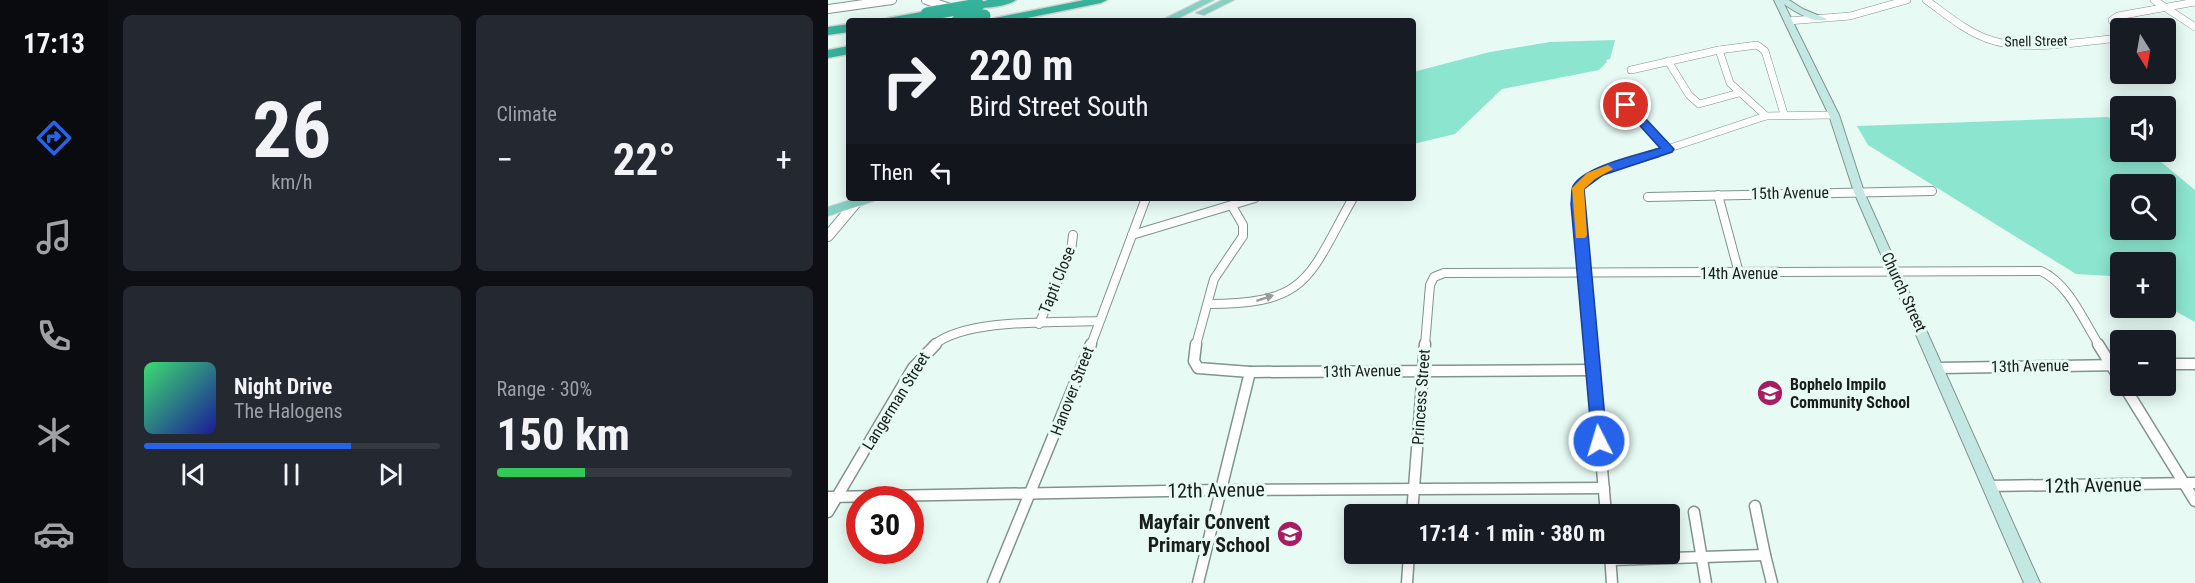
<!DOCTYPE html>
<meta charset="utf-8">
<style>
body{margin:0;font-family:"Roboto Condensed",sans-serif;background:#242831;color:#f1f3f6;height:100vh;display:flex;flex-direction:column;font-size:22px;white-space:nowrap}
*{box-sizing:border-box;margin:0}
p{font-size:20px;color:#9ea1a6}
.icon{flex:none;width:33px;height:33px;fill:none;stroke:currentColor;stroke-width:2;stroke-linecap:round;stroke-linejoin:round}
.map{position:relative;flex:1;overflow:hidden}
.details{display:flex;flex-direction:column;gap:15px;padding:15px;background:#0d0f14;width:720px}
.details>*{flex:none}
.guide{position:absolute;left:18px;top:18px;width:570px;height:183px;border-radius:6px;box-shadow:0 3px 15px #0003;background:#171b24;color:#f1f3f6;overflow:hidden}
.needle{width:39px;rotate:169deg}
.tools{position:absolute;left:1282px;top:18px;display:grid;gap:12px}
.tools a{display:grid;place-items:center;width:66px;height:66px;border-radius:6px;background:#171b24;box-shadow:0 3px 15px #0003;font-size:30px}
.speed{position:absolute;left:18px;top:486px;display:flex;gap:12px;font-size:30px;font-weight:700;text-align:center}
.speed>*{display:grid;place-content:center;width:78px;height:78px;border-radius:50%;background:#171b24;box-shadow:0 3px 15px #0003;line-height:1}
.speed .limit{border:9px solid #d22;background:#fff;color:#111}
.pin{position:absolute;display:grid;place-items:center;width:51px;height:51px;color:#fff;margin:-26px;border:3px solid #fff;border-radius:50%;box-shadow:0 2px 6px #0007}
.me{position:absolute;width:66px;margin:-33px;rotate:355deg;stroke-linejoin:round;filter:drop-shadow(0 0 4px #0008)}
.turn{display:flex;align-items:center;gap:21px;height:126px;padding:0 24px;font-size:27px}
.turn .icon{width:78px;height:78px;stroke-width:2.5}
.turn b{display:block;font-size:42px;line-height:51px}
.then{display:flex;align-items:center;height:57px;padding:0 24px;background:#0003;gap:12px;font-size:22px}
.big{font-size:45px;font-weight:700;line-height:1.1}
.details .card{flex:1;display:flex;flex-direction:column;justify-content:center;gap:9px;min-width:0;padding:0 21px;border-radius:9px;background:#242831}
.details .dial{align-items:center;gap:0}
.dial b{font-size:78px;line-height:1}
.song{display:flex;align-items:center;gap:18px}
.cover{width:72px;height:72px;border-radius:9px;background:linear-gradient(135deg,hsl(140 70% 55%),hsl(240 70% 35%))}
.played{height:6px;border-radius:3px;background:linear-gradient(90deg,#2563eb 70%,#363941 70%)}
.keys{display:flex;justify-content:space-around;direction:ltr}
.heat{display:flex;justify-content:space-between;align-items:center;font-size:33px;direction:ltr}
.charge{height:9px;border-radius:4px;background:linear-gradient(90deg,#34c759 30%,#363941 0)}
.details .tiles{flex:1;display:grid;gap:15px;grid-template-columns:repeat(2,1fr)}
.trip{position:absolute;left:516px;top:504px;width:336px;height:60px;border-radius:6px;background:#171b24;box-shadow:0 3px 15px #0003;font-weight:700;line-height:60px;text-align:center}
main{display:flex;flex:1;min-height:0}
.dock{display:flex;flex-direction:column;width:108px;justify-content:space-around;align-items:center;background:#090b0e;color:#9ea1a6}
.dock .icon{width:42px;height:42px}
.dock .current{color:#2563eb}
.dock b{font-size:27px;color:#f1f3f6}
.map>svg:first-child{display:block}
.green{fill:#8ce5cf;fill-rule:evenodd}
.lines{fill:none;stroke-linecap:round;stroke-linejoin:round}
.minor-far2-casing{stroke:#82938e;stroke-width:8}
.minor-far1-casing{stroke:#82938e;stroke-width:10}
.minor-casing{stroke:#82938e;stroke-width:13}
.tertiary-far1-casing{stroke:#82938e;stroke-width:10}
.tertiary-casing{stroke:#82938e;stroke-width:12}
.secondary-casing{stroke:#82938e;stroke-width:2}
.primary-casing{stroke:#d5d6d6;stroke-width:2}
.motorway-casing{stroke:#d5d6d6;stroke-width:3}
.minor-far2{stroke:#fff;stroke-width:7}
.minor-far1{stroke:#fff;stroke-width:8}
.minor{stroke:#fff;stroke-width:10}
.tertiary-far1{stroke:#fff;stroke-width:8}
.tertiary{stroke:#fff;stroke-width:10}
.secondary{fill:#c2e8e1;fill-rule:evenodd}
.primary{fill:#86d1c2;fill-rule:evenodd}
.motorway{fill:#35b39a;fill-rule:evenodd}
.motorway-bridge-casing{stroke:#d5d6d6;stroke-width:14;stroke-linecap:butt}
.motorway-bridge{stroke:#35b39a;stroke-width:13}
.oneway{fill:#979a99}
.route{fill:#2563eb;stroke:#184099;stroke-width:1.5}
.slow{fill:#f59e0b}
.labels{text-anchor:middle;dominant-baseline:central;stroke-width:6;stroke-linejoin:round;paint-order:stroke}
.far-street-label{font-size:14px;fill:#181e1c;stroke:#e7faf4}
.street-label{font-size:16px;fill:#181e1c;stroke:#e7faf4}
.poi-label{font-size:16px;font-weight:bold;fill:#181e1c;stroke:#e7faf4;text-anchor:start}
.near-street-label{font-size:20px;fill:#181e1c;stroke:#e7faf4}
.near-poi-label{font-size:20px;font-weight:bold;fill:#181e1c;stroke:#e7faf4;text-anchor:end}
</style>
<main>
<nav class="dock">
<b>17:13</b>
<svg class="icon current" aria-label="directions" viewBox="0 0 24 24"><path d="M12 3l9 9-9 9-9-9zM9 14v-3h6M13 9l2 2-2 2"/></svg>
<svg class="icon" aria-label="music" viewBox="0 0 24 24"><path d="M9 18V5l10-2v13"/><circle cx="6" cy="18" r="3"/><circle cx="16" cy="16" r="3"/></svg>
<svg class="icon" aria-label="phone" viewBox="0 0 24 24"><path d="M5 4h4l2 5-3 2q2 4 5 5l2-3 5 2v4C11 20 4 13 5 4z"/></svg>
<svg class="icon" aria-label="climate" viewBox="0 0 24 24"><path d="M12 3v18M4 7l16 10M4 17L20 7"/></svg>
<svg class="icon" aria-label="car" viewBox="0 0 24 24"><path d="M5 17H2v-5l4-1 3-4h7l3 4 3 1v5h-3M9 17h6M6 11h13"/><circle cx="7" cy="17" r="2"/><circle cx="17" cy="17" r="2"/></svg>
</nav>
<section class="details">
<div class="tiles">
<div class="card dial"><b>26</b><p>km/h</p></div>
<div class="card"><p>Climate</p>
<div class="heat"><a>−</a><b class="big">22°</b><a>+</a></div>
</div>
<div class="card">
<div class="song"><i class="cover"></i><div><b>Night Drive</b><p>The Halogens</p></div></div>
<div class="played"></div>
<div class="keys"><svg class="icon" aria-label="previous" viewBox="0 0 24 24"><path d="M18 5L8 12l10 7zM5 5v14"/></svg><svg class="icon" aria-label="pause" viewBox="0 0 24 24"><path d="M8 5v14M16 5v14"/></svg><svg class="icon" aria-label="next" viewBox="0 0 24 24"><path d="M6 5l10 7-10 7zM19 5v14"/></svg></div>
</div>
<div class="card"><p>Range · 30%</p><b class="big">150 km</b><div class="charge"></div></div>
</div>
</section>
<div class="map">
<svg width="1367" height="583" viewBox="0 0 1367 583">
<rect width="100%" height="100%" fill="#e7faf4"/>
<!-- green -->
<g class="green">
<polygon points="787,40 782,59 778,60 779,62 771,70 674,89 627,134 585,144 585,72 662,52 722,42"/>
<path d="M1280,117L1293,128V152H1321L1367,190V322L1338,306V262H1293V281L1283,276L1248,274L1040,145L1029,126ZM1293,184H1338V230H1293Z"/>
</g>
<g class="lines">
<!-- minor-far2 casing -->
<g class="minor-far2-casing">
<g id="minor-far2">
<path d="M1098,0C1118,14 1137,31 1160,39C1197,53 1254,41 1293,38"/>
<polyline points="1326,0 1367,27"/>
<polyline points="960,21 1022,16 1079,0"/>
<polyline points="1293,36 1284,20 1290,16 1367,2"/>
<polyline points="891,50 902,83 938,116"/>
<polyline points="840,61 861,95 871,104 911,93"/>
<polyline points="803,70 891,50 929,45 937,51 956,114"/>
<polyline points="798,105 840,149"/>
<polyline points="824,154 938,116 1006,115"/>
</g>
</g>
<!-- minor-far1 casing -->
<g class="minor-far1-casing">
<g id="minor-far1">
<polyline points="890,195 911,273"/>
<polyline points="820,197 1104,191"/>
<polyline points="304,235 427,198"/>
<path d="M380,304C482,304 480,277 525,198"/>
<polyline points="211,324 243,251 245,235"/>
<path d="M106,345C138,318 228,323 271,321"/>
<polyline points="263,345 318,198"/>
<polyline points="368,345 386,279 415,236 415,225 404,206"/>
<path d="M597,345L602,285L606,277L616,273L1213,271C1241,284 1255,320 1271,345"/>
<path d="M764,345L750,188C763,169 807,160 829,153"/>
</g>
</g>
<!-- minor casing -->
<g class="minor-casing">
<g id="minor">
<polyline points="368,344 366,361 370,368 422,372 765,370"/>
<polyline points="763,344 778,514"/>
<polyline points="1270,344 1293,381"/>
<polyline points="1338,364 1367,364"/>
<polyline points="1111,368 1293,365"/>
<polyline points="1296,386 1367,501"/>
<polyline points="1162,486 1367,483"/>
<polyline points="0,497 393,490 776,488"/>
<polyline points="0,512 85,368 108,344"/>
<polyline points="866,512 878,583"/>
<polyline points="584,514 597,344"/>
<polyline points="782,554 784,583"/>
<polyline points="937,555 944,583"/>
<polyline points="782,560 937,555 927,506"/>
<polyline points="165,583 263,344"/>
<polyline points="370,583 422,372"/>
<polyline points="579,583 581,554"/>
</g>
</g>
<!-- tertiary-far1 casing -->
<g class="tertiary-far1-casing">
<g id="tertiary-far1">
<polyline points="98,0 128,10"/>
<polyline points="0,9 64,0"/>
</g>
</g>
<!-- tertiary casing -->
<g class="tertiary-casing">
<polyline id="tertiary" points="0,236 32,198"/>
</g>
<!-- secondary casing -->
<g class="secondary-casing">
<path id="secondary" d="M946,0H961L975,9L999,19C988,25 966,11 956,4L1011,115L1036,192L1212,583H1196L1026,192L1001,115Z"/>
</g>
<!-- primary casing -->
<g class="primary-casing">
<g id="primary">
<polygon points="374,0 386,0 345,21 332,21"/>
<polygon points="394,0 406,0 376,15 368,13"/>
<polygon points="29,198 48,198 46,201 0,216 0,207"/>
</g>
</g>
<!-- motorway casing -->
<g class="motorway-casing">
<g id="motorway">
<path d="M160,0H188C180,6 152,11 144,5Z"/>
<polygon points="256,0 279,0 273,3 184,21 161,21 167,18"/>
<polygon points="99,11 103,12 103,16 79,21 54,21 60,18"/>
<polygon points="21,24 21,32 0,35 0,27"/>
<polygon points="21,46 21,54 0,58 0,50"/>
</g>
</g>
<!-- minor-far2 -->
<use href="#minor-far2" class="minor-far2"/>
<!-- minor-far1 -->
<use href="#minor-far1" class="minor-far1"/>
<!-- minor -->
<use href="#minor" class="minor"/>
<!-- tertiary-far1 -->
<use href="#tertiary-far1" class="tertiary-far1"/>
<!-- tertiary -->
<use href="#tertiary" class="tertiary"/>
<!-- secondary -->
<use href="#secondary" class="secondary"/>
<!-- primary -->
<use href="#primary" class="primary"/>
<!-- motorway -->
<use href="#motorway" class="motorway"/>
<!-- motorway-bridge casing -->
<g class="motorway-bridge-casing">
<g id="motorway-bridge">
<polyline points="99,14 150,5"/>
<polyline points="130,21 156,16"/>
</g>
</g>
<!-- motorway-bridge -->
<use href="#motorway-bridge" class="motorway-bridge"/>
</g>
<!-- one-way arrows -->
<defs><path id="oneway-solid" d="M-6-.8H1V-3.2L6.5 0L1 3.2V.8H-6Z" transform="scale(1.5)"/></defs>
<use class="oneway" href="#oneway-solid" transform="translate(437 298) rotate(-18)"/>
<!-- route -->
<path class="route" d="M798,101L802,102L846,149L844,152L775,175L756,189L779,441L777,446L771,448L766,446L764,441L743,204C744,198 743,191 745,186C756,166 811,155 832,148L795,107L793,105Z"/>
<!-- slow -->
<polygon class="slow" points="780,165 785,169 767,179 756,189 759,235 757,238 748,238 744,188 759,173"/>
<!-- icons -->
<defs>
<g id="school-disc" transform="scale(1.35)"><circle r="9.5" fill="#a71c62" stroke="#e7faf4"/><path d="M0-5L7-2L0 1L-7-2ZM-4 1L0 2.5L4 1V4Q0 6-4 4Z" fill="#fff"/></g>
</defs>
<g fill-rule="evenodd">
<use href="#school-disc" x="942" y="393"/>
<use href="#school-disc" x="462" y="534"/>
</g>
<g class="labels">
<!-- far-street labels -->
<g class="far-street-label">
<text transform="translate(1208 41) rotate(-1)">Snell Street</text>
</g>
<!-- street labels -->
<g class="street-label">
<text transform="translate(962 193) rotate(-1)">15th Avenue</text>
<text x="911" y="273">14th Avenue</text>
<text transform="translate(229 280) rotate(-68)">Tapti Close</text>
<text transform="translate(1076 292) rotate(65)">Church Street</text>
<text transform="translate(1202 366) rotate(-1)">13th Avenue</text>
<text transform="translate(534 371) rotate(-1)">13th Avenue</text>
<text transform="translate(244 391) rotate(-69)">Hanover Street</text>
<text transform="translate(593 397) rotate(-86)">Princess Street</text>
<text transform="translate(68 401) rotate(-58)">Langerman Street</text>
</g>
<!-- poi labels -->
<g class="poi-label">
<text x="962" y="384">Bophelo Impilo<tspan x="962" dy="18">Community School</tspan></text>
</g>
<!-- near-street labels -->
<g class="near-street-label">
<text transform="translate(1265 485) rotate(-1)">12th Avenue</text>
<text transform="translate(388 490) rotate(-1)">12th Avenue</text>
</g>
<!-- near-poi labels -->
<g class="near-poi-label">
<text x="442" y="522">Mayfair Convent<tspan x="442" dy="23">Primary School</tspan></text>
</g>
</g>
</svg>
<div class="tools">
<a><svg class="needle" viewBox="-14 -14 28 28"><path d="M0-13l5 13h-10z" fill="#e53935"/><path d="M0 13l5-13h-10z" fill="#9ea1a6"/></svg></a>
<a><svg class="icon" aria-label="sound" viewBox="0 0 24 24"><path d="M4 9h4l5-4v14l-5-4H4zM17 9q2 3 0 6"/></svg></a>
<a><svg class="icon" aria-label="search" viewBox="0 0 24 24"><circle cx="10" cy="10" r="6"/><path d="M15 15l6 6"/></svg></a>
<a>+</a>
<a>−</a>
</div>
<div class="speed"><div class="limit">30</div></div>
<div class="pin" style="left:798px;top:105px;background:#d93025"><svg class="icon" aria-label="arrive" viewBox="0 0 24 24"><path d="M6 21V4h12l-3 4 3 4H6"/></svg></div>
<svg class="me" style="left:771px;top:441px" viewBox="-20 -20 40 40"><circle r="17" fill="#2563eb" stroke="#fff" stroke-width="3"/><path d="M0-11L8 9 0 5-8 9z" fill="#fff"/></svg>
<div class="trip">17:14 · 1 min · 380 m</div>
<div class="guide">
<div class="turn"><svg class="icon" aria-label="right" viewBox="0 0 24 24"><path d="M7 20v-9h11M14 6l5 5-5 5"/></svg><div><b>220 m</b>Bird Street South</div></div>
<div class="then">Then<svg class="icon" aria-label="left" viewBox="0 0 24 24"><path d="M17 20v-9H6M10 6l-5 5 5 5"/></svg></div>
</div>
</div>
</main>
